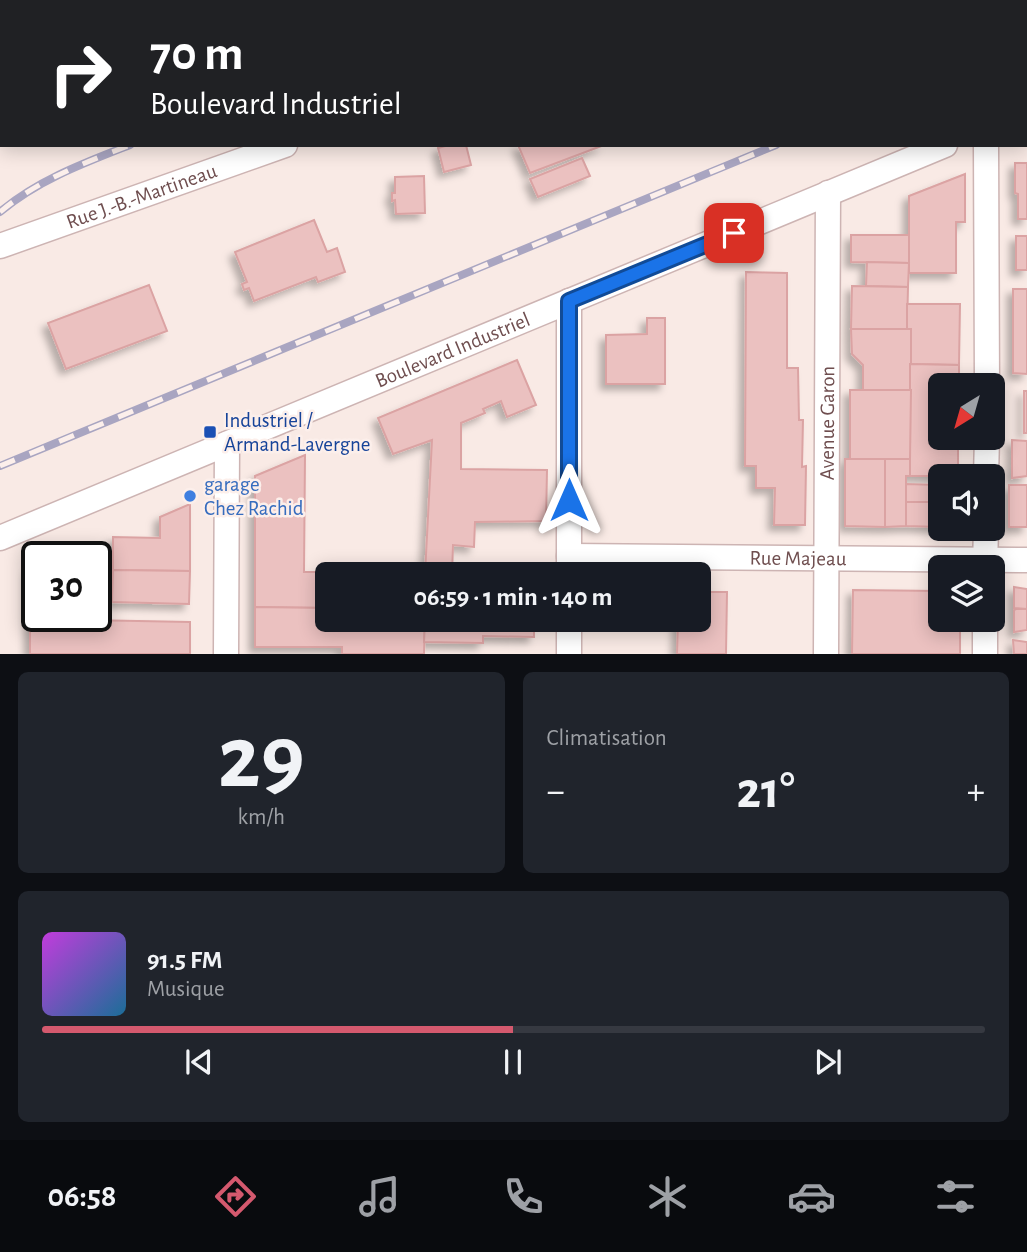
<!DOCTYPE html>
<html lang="fr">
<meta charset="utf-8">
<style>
body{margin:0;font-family:"Alegreya Sans",sans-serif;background:#20242c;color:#f1f3f6;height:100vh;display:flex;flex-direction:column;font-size:26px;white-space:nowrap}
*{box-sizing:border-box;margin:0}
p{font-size:23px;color:#9ea1a6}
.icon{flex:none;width:38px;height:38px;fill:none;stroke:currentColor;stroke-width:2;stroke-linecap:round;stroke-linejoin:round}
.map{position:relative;height:654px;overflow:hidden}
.side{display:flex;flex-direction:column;gap:18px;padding:18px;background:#0d0f14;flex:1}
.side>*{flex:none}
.banner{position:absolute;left:0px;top:0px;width:1027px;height:147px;box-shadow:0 4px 18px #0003;background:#202124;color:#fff;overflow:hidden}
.needle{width:46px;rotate:217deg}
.tools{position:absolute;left:928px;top:373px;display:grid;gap:14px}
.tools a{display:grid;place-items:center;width:77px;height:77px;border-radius:10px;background:#171b24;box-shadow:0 4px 18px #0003;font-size:35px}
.speed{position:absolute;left:21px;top:541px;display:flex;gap:14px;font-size:35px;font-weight:700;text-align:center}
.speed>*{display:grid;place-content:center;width:91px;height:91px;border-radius:50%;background:#171b24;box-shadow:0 4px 18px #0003;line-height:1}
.speed .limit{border:4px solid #111;border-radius:10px;background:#fff;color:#111}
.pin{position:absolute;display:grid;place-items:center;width:60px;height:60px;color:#fff;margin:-30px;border-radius:14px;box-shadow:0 4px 10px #0006}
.me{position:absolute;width:77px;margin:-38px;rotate:0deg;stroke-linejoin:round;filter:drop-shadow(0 0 5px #0008)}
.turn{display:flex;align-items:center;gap:24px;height:147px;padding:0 35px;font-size:32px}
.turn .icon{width:91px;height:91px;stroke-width:2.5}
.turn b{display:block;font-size:49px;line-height:60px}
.big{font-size:52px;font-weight:700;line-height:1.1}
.side .tile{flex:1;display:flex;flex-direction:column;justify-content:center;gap:10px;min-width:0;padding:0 24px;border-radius:10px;background:#20242c}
.side .dial{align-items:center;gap:0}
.dial b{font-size:91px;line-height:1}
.song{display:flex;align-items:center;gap:21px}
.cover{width:84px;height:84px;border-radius:10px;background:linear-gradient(135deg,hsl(290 70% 55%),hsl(200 70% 35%))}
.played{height:7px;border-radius:4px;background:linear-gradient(90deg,#d4596e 50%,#363941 50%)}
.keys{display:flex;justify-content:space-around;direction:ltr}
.heat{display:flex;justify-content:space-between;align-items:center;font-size:38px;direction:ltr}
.side .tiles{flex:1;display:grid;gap:18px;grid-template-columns:1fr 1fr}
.tile:last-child{grid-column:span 2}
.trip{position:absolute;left:315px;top:562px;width:396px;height:70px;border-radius:10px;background:#171b24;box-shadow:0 4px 18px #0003;font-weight:700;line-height:70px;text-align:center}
.menu{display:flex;height:112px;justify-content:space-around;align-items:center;background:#090b0e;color:#9ea1a6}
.menu .icon{width:49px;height:49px}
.menu .active{color:#d4596e}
.menu b{font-size:32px;color:#f1f3f6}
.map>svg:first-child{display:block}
.building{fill:#ebc1c0;stroke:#dba3a3;stroke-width:2;filter:url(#shadow)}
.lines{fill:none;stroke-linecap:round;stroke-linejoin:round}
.minor-casing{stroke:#cdb4b3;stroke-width:27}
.minor{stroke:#fff;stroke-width:24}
.rail-casing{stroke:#a9a5c1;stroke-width:8}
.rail{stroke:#fcefeb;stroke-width:5;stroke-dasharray:16;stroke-linecap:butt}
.route-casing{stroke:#114b97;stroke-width:18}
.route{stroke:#1a73e8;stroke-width:12}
.transit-dot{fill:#1a4fb4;stroke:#fcefeb;stroke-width:2.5}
.shop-dot{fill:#3f7fe0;stroke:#fcefeb;stroke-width:2.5}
.labels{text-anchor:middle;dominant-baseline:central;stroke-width:5;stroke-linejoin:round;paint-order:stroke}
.street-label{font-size:21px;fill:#6f4e4f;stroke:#fcefeb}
.transit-label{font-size:21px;fill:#164399;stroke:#fcefeb;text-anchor:start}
.shop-label{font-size:21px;fill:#366cbe;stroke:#fcefeb;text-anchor:start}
</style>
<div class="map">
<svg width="1027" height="654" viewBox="0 0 1027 654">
<defs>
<filter id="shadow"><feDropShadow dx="-5.5" dy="5.5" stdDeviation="3.5" flood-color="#0004"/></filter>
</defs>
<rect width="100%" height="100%" fill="#f9eae5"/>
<!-- building -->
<g class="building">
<polygon points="63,0 306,0 302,2"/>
<polygon points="449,145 466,145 471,165 444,172 438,148"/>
<polygon points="518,145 604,145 530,173"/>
<polygon points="582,158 590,176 538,197 530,179"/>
<polygon points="1015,163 1027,163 1027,219 1018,219 1018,194 1015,193"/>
<polygon points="965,174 965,222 956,222 956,273 909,273 909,196"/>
<polygon points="424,176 425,213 396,214 395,200 392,201 392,193 395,193 395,177"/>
<polygon points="314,220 327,252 337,248 345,272 318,282 316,277 254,301 249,288 244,290 242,284 247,282 235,252"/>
<polygon points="851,235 909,235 909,263 851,262"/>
<rect x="1016" y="236" width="11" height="34"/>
<polygon points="867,262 909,263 908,287 866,286"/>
<polygon points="746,272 787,273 787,368 798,368 799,420 803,420 802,467 806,466 805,525 774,525 775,488 756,488 756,466 745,466"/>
<polygon points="149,285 167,331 66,369 48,323"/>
<polygon points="852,286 908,287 907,329 851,329"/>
<polygon points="1013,289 1027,289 1027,374 1013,373"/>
<polygon points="907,304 960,304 959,365 910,364 911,329 907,329"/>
<polygon points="647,318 665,318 665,384 606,384 606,335 647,334"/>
<polygon points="851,329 911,329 911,390 863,390 863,365 852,354"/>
<polygon points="517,360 536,405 507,417 501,401 483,409 485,413 461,423 461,469 547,470 546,521 475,522 474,547 453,545 452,574 425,574 432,440 393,454 378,418"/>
<polygon points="910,364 959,365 959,385 940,385 940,438 958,438 958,476 910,476"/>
<polygon points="850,390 911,390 910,459 850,459"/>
<rect x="1024" y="391" width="3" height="42"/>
<polygon points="1012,440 1027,441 1027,476 1012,478"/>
<polygon points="305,455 304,572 425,572 425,574 327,574 327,608 255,607 255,476"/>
<polygon points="845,459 885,459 885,527 845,526"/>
<polygon points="885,459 910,459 910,476 906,476 906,526 885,527"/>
<polygon points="906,484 940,485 940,502 906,502"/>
<rect x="1009" y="485" width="18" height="42"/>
<polygon points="906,502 940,502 940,527 906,526"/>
<polygon points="190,504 190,571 113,570 113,537 160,538 160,517"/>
<polygon points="534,566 534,574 521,574 521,567"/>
<polygon points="37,567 37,616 86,616 86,620 190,622 190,654 30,654 30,570"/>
<polygon points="113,570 190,571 189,604 112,602"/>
<polygon points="1014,587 1027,589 1027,609 1014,608"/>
<polygon points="853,590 940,591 940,620 960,620 960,654 852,654"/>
<polygon points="698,592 727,592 726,654 677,654 678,620 698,620"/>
<polygon points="255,607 327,608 327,620 425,620 424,654 342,654 342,647 255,647"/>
<polygon points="1016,609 1027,609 1027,630 1014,632 1014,610"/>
<polygon points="425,620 534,620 534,637 483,636 483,643 424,642"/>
<polygon points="1013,640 1027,642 1027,654 1014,654"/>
</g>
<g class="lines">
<!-- minor casing -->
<g class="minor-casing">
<g id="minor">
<polyline points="456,0 457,2"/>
<polyline points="575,2 577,0"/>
<polyline points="1026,112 1027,112"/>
<polyline points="986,145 987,385"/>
<path id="s1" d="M0,246L285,145"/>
<polyline points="569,301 569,574"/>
<polyline points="986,476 987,438"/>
<path id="s2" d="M0,538L945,145"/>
<path id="s3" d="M569,556L1027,560"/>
<polyline points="985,567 986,528"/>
<polyline points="226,654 227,444"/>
<polyline points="569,654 569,620"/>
<path id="s4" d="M826,654L828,193"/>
<polyline points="985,654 985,620"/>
</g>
</g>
<!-- minor -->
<use href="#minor" class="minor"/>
<!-- rail casing -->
<g class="rail-casing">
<g id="rail">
<polyline points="488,2 490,0"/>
<polyline points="1026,41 1027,41"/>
<path d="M0,212C38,180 84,163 130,145"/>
<polyline points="0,466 776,145"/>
</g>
</g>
<!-- rail -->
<use href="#rail" class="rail"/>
</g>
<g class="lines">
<!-- route casing -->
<g class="route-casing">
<polyline id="route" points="569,500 569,301 734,233"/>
</g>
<!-- route -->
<use href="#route" class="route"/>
</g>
<!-- markers -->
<rect class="transit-dot" x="203" y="425" width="14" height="14" rx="3.5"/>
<circle class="shop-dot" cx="190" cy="496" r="7"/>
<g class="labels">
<!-- street labels -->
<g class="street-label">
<text stroke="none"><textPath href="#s1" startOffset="150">Rue J.-B.-Martineau</textPath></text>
<text stroke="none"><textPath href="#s2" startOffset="490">Boulevard Industriel</textPath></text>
<text stroke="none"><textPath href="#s4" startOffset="231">Avenue Garon</textPath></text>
<text stroke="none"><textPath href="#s3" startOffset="229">Rue Majeau</textPath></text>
</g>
<!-- transit labels -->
<g class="transit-label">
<text x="224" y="420">Industriel /<tspan x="224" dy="24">Armand-Lavergne</tspan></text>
</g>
<!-- shop labels -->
<g class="shop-label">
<text x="204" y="484">garage<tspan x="204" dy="24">Chez Rachid</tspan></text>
</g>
</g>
</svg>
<div class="tools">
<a><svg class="needle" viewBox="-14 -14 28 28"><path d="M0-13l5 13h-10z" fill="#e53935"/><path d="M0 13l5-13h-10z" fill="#9ea1a6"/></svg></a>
<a><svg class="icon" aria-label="sound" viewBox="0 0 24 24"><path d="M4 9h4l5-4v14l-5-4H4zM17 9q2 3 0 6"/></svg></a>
<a><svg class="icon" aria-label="layers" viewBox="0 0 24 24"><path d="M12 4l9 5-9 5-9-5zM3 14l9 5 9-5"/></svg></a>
</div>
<div class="speed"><div class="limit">30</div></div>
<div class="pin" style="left:734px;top:233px;background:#d93025"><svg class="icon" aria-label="arrive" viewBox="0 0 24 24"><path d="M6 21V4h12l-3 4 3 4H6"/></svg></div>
<svg class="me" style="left:569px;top:500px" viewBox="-20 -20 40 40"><path d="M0-17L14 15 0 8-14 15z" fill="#1a73e8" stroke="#fff" stroke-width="4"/></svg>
<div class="trip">06:59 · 1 min · 140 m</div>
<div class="banner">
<div class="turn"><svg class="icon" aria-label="right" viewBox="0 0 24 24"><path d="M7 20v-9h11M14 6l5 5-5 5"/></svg><div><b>70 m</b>Boulevard Industriel</div></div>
</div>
</div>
<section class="side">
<div class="tiles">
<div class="tile dial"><b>29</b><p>km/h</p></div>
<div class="tile"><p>Climatisation</p>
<div class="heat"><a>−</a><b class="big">21°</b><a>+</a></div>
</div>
<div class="tile">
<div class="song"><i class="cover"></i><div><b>91.5 FM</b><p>Musique</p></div></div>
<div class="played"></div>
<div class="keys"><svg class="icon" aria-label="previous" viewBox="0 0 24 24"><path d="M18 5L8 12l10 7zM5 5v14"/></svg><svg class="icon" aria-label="pause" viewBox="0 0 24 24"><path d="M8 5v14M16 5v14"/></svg><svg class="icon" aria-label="next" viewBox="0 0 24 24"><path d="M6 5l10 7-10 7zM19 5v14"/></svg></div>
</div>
</div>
</section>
<nav class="menu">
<b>06:58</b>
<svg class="icon active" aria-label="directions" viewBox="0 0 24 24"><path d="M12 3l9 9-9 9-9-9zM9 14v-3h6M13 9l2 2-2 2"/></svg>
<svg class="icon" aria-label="music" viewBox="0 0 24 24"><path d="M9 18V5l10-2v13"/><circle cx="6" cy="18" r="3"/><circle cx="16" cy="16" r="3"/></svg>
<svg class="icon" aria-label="phone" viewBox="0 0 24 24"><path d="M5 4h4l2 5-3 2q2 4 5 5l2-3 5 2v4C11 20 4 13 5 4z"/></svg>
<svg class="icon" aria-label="climate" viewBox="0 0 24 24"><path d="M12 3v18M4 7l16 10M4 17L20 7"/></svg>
<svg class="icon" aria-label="car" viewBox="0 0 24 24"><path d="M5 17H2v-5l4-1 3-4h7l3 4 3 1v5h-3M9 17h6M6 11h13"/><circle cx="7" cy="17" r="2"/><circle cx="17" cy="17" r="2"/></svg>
<svg class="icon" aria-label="filters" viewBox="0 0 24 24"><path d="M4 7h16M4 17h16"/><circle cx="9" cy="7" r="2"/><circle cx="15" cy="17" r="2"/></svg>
</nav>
